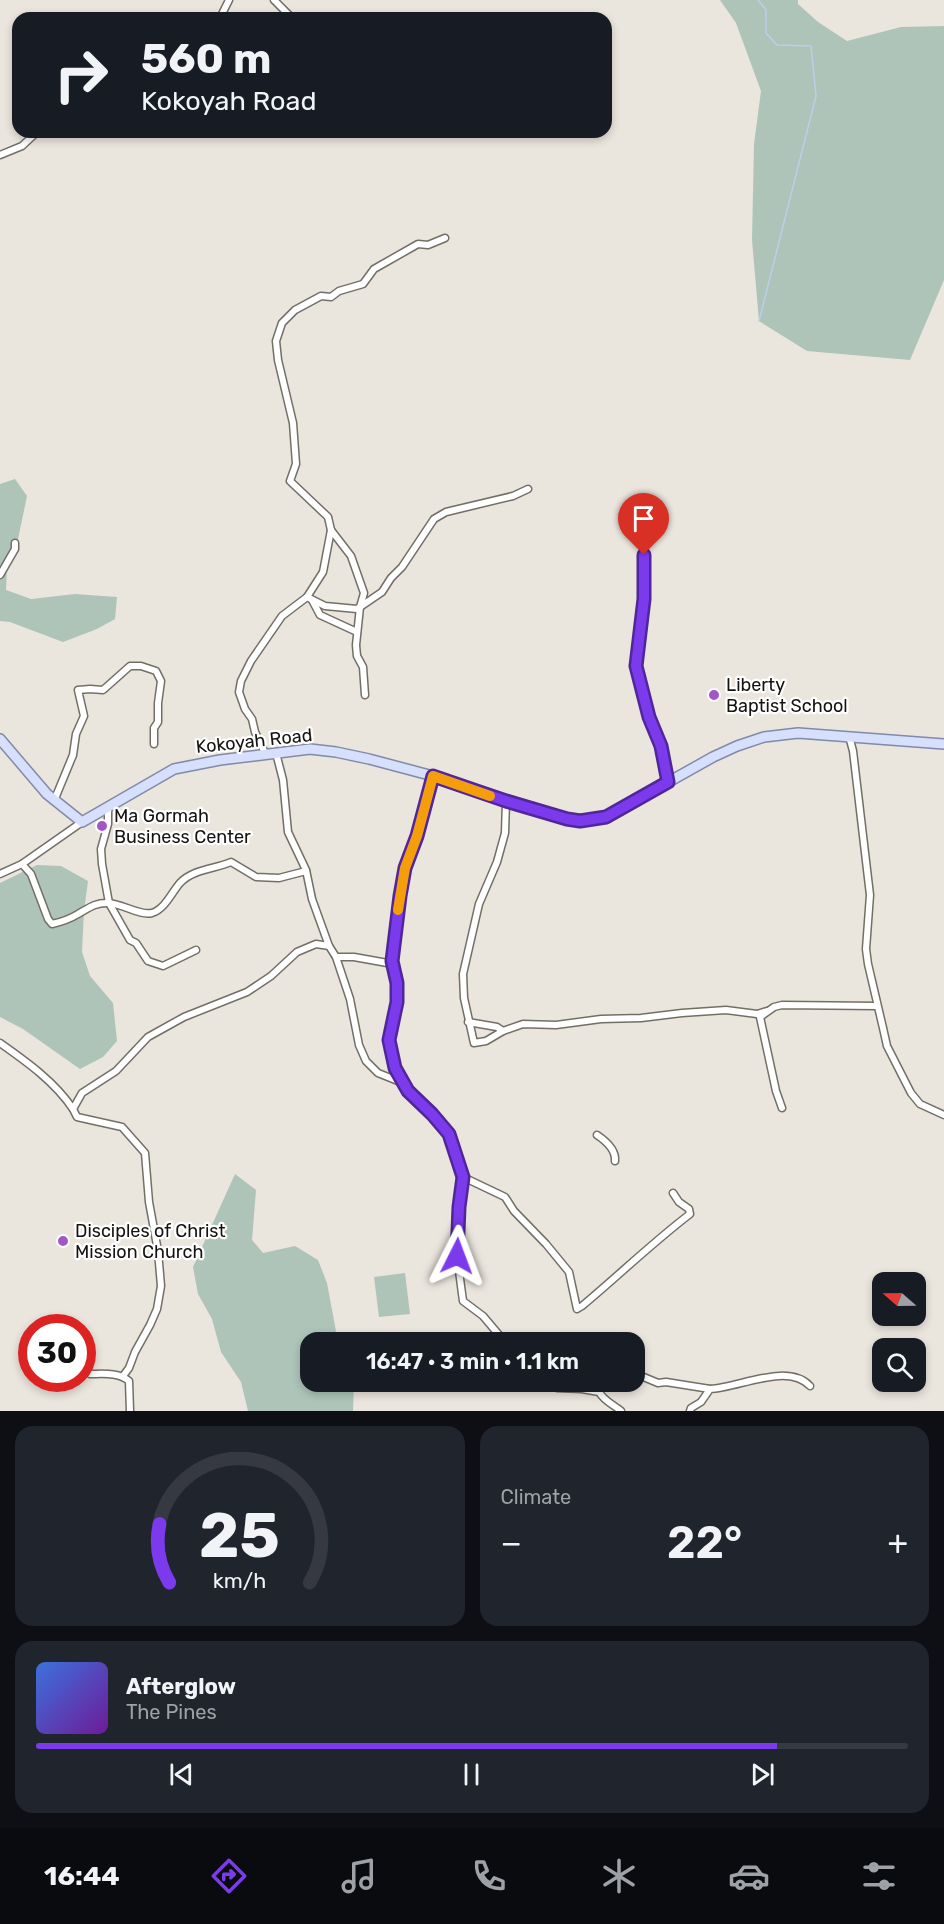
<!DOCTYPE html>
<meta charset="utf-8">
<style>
body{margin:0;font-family:Rubik,sans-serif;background:#20242c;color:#f1f3f6;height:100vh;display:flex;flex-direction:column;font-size:22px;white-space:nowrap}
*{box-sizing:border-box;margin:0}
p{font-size:20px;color:#9ea1a6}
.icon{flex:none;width:33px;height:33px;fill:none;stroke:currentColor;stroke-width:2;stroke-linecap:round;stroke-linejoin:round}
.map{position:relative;height:1411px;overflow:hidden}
.details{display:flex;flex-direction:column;gap:15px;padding:15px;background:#0d0f14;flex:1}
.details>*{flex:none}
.top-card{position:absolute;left:12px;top:12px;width:600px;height:126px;border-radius:18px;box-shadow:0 3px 9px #0003;background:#171b24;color:#f1f3f6;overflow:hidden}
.needle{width:39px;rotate:290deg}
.controls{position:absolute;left:872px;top:1272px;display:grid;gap:12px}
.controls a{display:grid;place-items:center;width:54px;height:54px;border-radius:12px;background:#171b24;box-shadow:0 3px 9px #0003;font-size:30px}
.speed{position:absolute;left:18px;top:1314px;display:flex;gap:12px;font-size:30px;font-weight:700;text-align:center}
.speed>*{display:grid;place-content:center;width:78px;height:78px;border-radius:50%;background:#171b24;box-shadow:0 3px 9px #0003;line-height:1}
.speed .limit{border:9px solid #d22;background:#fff;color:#111}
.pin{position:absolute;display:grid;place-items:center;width:51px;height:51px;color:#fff;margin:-62px -26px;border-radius:50% 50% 50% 0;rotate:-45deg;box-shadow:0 0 6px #0007}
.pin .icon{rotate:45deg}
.me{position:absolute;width:66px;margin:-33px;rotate:3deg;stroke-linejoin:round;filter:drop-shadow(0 0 4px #0008)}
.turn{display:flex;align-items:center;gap:21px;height:126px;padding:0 30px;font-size:27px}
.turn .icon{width:78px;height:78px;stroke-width:2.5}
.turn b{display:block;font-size:42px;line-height:51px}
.big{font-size:45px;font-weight:600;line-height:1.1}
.details .widget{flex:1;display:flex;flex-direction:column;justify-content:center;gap:9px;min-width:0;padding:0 21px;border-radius:18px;background:#20242c}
.details .dial{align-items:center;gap:0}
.dial svg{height:156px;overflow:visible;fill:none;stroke:#363941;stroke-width:7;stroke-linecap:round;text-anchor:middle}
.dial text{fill:#f1f3f6;stroke:none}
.song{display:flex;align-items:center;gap:18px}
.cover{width:72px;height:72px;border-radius:9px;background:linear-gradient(135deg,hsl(220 70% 55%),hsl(280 70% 35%))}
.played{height:6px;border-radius:3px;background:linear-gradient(90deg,#7c3aed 85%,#363941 85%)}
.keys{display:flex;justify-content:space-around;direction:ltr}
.heat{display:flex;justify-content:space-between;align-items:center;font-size:33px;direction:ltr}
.details .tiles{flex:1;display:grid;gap:15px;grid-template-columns:1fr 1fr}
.widget:last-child{grid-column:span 2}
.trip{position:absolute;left:300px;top:1332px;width:345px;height:60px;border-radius:18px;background:#171b24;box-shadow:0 3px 9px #0003;font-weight:600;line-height:60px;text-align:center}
.menu{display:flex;height:96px;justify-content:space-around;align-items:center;background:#090b0e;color:#9ea1a6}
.menu .icon{width:42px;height:42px}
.menu .selected{color:#7c3aed}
.menu b{font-size:27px;color:#f1f3f6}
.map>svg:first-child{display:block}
.green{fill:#aec4b9}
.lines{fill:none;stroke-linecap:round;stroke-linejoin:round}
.stream{stroke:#bcceeb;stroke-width:1.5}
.minor-casing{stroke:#736f67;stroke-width:9}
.primary-casing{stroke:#818aa8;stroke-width:12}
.minor{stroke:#fff;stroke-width:6}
.primary{stroke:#d6dffc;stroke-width:9}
.route-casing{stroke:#51269a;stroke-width:15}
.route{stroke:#7c3aed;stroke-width:10}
.slow{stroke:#f59e0b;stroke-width:10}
.poi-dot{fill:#a456c8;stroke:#fff;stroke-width:2}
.labels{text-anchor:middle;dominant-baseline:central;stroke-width:4.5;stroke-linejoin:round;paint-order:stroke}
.poi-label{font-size:18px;fill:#151310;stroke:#fff;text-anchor:start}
.street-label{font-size:18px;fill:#151310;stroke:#fff}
</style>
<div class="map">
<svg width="944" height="1411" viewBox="0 0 944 1411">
<rect width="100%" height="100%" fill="#eae5dd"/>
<!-- green -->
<g class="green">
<polygon points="720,0 798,0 798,4 818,22 847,41 901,27 944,26 944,280 910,360 807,351 759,321 752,240 754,144 761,91 736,23"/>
<polygon points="15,479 27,496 18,539 7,566 6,590 31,599 75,594 117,597 115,619 97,629 63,642 10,622 0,621 0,484"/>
<polygon points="37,865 61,866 88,881 84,911 82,952 90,976 113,1003 117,1041 103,1057 80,1069 23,1029 0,1017 0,883"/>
<polygon points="235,1174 256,1190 252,1240 263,1253 295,1246 318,1260 327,1283 338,1342 310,1342 310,1382 354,1382 353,1411 248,1411 241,1382 221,1352 212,1319 198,1294 193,1267"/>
<polygon points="405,1273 410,1314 379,1317 374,1277"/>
</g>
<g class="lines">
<!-- stream -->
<polyline class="stream" points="758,0 766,10 766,33 777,45 811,46 816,96 759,321"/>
<!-- minor casing -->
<g class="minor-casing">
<g id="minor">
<polyline points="274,0 292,18"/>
<polyline points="220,18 229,0"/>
<polyline points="0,155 22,146 37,132"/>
<polyline points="642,525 644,532 644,599 636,667 649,717 661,745 668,782"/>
<polyline points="331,530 351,556 364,593 360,607 356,645 357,656 363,667 365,695"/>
<polyline points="0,575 15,549 15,543"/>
<polyline points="307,597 325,606 357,609 382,592 391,578 402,567 434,519 446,512 513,496 528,489"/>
<polyline points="312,600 320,615 357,632"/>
<polyline points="849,736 853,751 870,895 866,949 868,964 883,1028 887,1046 911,1093 920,1104 944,1115"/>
<polyline points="276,753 283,780 288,832 306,870 312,899 329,946"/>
<polyline points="266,755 255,732 252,719 245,709 239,692 241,681 251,661 282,616 307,597 323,572 331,530 328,517 290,481 296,464 293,423 278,360 276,341 282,323 295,310 321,296 331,297 339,291 363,284 374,269 418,244 428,245 445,238"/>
<polyline points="433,776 417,836 405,868 400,896 392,961 397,983 397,1002 389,1040 395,1068 408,1091 449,1134 463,1177 458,1207 457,1256 463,1301 483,1316 505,1342"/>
<polyline points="54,801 73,755 76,734 84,716 78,690 90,689 103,690 130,666 141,666 156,671 161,681 158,703 158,722 154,728 154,744"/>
<polyline points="506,801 505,833 497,862 479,904 463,974 464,998 474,1043 486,1041 503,1031 523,1024 556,1025 601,1019 641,1018 682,1013 726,1010 757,1014 767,1011"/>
<polyline points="108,807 108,824 101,849 102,864 109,903 130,940 136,943 148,961 163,966 196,950"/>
<path d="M22,864L31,874L48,919L52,924C61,922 70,919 78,914C89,908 94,903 107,903C122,903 139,916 152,913C165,909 172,892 180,883C193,869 215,869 231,862L256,877L279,878L306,871"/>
<polyline points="0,874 22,864 82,822"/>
<polyline points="336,957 350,999 359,1045 366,1061 378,1073 403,1083"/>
<polyline points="468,1022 497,1027 503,1031"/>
<path d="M0,1043C27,1062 55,1082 73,1109"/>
<polyline points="782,1108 776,1091 760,1017 774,1007 782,1005 877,1006"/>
<path d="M597,1135C606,1141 616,1150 615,1161"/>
<path d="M463,1177L505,1197L514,1211L546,1244L569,1272L577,1309L582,1306C618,1276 652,1243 690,1214L689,1209L679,1202L673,1193"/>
<polyline points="634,1373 658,1383 666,1382 710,1389"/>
<path d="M90,1374C103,1374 118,1372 129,1381L130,1411"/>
<polyline points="123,1376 129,1368 135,1352 150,1325 157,1309 161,1286 158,1251 149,1202 145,1153 122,1127 77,1117 73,1109 82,1093 116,1071 148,1037 184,1017 247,992 271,976 297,952 316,944 329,946 336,957 354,957 393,964"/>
<path d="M553,1382L557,1388L582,1389L599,1392C605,1402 613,1404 621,1411"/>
<polyline points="583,1388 603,1382"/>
<path d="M690,1411L691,1408L701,1402L710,1389C739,1388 787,1362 810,1386"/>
</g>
</g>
<!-- primary casing -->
<g class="primary-casing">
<polyline id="primary" points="0,739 47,794 82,822 174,769 220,760 310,749 336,752 369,759 433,776 567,819 580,821 606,817 713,757 737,746 764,737 798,733 944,744"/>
</g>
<!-- minor -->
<use href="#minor" class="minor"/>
<!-- primary -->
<use href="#primary" class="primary"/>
</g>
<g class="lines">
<!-- route casing -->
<g class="route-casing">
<polyline id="route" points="457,1256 459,1207 463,1177 449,1134 432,1114 408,1091 395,1068 389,1040 397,1002 397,983 392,961 400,896 405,868 417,836 433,776 506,801 567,819 580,821 606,817 668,782 661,746 649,717 636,666 644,599 644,555"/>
</g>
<!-- route -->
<use href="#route" class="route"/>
<!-- slow -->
<polyline class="slow" points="398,910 405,868 417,836 433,776 490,796"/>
</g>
<!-- markers -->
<g class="poi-dot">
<circle cx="714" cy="695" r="6"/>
<circle cx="102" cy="826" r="6"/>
<circle cx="63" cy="1241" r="6"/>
</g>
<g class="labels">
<!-- poi labels -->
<g class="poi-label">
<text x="726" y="685">Liberty<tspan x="726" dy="21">Baptist School</tspan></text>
<text x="114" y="816">Ma Gormah<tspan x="114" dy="21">Business Center</tspan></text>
<text x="75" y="1231">Disciples of Christ<tspan x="75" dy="21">Mission Church</tspan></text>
</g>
<!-- street labels -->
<g class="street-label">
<text transform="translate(254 741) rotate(-6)">Kokoyah Road</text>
</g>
</g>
</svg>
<div class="controls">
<a><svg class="needle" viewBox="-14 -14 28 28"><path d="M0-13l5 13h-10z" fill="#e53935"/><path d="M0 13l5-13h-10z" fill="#9ea1a6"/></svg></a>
<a><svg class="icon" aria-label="search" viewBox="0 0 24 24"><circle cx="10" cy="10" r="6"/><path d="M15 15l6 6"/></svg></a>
</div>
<div class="speed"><div class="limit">30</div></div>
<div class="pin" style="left:644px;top:555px;background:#d93025"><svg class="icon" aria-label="arrive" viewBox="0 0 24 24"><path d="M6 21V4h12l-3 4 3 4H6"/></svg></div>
<svg class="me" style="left:457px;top:1256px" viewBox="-20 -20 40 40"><path d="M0-17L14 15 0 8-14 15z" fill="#7c3aed" stroke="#fff" stroke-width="4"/></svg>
<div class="trip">16:47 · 3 min · 1.1 km</div>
<div class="top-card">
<div class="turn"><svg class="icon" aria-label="right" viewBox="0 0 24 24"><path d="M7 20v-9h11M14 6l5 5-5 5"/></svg><div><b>560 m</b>Kokoyah Road</div></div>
</div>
</div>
<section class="details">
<div class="tiles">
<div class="widget dial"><svg viewBox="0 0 100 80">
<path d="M14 69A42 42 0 1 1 86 69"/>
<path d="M14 69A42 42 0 0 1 9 39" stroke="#7c3aed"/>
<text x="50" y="56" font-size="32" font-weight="700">25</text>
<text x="50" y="72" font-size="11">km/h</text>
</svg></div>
<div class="widget"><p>Climate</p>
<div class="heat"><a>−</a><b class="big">22°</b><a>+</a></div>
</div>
<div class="widget">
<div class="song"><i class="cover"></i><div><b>Afterglow</b><p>The Pines</p></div></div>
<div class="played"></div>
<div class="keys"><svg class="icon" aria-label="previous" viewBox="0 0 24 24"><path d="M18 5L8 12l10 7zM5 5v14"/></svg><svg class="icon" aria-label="pause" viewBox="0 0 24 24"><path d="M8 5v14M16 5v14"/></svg><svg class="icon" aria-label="next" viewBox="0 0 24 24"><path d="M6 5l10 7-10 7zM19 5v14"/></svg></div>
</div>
</div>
</section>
<nav class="menu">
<b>16:44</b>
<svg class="icon selected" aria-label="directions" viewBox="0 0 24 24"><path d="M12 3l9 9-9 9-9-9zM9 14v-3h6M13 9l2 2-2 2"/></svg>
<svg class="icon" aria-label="music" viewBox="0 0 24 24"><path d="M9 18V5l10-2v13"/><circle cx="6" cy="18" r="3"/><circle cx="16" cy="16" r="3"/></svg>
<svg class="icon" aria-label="phone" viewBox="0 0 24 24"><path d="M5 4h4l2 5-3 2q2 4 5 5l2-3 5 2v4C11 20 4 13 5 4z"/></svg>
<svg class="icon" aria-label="climate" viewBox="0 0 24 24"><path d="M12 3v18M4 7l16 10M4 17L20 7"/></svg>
<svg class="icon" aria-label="car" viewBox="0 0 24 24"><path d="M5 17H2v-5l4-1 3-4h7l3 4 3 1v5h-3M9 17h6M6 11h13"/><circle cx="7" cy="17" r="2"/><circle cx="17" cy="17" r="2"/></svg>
<svg class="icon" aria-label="filters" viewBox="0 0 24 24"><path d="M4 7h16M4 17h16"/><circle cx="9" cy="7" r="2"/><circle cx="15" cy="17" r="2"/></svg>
</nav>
